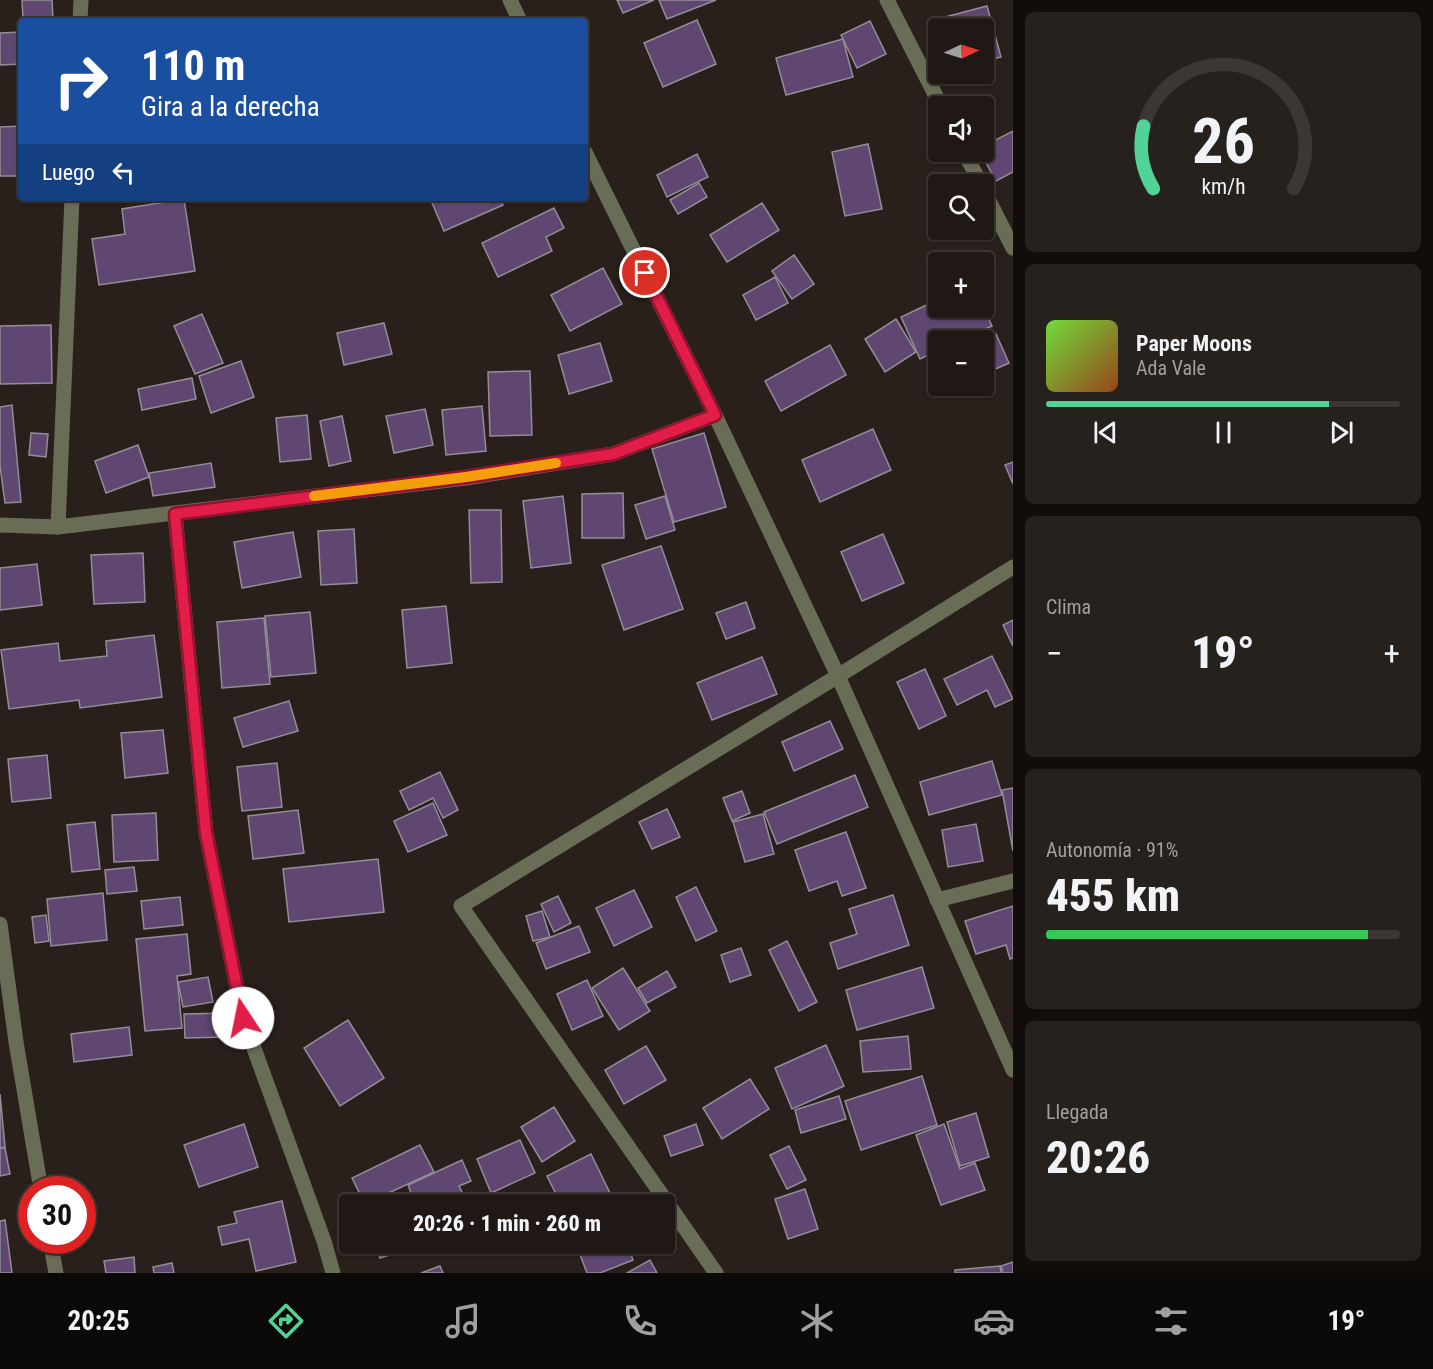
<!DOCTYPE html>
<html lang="es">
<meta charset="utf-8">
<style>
body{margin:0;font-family:"Roboto Condensed",sans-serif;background:#27211d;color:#f1f3f6;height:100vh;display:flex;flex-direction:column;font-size:22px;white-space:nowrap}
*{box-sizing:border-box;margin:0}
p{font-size:20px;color:#a1a0a0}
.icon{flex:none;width:33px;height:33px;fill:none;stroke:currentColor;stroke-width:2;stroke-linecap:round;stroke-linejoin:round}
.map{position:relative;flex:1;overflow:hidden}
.drawer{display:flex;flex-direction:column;gap:12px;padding:12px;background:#110d0b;width:420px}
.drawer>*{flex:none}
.hud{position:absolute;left:18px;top:18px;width:570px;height:183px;border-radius:6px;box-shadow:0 2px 4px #0004,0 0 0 2px #3c3734;background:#1a4fa0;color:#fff;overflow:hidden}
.needle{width:39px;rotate:86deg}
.controls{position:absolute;left:928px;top:18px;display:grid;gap:12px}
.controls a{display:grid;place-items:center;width:66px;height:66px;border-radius:6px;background:#1f1814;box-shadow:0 2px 4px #0004,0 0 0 2px #3c3734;font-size:30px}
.speed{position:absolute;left:18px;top:1176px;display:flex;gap:12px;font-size:30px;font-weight:700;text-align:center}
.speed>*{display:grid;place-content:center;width:78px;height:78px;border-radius:50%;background:#1f1814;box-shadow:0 2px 4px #0004,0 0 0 2px #3c3734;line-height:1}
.speed .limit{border:9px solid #d22;background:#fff;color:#111}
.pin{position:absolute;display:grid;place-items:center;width:51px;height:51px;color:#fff;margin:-26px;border:3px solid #fff;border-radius:50%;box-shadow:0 2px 6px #0007}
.me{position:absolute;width:66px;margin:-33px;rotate:349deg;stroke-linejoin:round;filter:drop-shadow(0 0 4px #0008)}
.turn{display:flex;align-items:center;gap:21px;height:126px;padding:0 24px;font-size:27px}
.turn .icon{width:78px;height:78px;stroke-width:2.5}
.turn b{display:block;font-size:42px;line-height:51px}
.then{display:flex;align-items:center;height:57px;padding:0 24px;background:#0003;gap:12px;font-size:22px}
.big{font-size:45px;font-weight:800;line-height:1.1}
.drawer .tile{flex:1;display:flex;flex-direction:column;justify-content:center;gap:9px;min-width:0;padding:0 21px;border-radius:9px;background:#27211d}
.drawer .dial{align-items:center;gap:0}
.dial svg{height:156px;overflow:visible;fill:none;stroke:#3c3734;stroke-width:7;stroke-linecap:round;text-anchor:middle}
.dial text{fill:#f1f3f6;stroke:none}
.song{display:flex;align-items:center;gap:18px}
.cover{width:72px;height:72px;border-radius:9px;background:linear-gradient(135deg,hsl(100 70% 55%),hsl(20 70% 35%))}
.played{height:6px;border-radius:3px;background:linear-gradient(90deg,#51d397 80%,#3c3734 80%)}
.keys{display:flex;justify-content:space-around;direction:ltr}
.heat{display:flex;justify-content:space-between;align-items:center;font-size:33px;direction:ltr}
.charge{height:9px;border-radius:4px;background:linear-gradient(90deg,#34c759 91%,#3c3734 0)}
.trip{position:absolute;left:339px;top:1194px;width:336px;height:60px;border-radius:6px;background:#1f1814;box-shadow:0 2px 4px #0004,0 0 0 2px #3c3734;font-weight:800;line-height:60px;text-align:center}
.tabs{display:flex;height:96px;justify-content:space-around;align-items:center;background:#0c0a08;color:#a1a0a0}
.tabs .icon{width:42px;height:42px}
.tabs .on{color:#51d397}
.tabs b{font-size:27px;color:#f1f3f6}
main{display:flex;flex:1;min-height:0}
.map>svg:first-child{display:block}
.building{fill:#5f4772;stroke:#938d98;stroke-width:1.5}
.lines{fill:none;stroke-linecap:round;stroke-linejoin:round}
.minor{stroke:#6a6d56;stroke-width:15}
.route-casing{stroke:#92132f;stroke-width:15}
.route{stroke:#e11d48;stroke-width:10}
.slow{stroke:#f59e0b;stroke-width:10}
</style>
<main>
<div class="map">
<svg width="1013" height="1273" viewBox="0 0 1013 1273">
<rect width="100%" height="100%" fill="#29201b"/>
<!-- building -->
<g class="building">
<polygon points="22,0 52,0 53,19 23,20"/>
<polygon points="617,0 654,0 623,13"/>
<polygon points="659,0 716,0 667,19"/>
<polygon points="987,6 1001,57 984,61 984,28 948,28 945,17"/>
<polygon points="697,20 716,64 663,87 644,43"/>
<polygon points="870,21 886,54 857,68 841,35"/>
<polygon points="21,32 21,64 0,65 0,33"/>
<polygon points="843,39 853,77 786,95 776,58"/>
<polygon points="21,126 21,176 0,176 0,127"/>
<polygon points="1013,131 1013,172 996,181 980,152 984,152 984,146"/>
<polygon points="868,144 882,209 845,216 832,152"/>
<polygon points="697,154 708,177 667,197 657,175"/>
<polygon points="699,183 707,197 678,214 670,200"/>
<polygon points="430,198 500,198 503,205 444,231"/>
<polygon points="184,199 195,271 99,285 92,239 125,234 122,209"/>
<polygon points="762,203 779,230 727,262 710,235"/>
<polygon points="554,208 564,228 546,237 552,251 498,277 482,243"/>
<polygon points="794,255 814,284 792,299 772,271"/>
<polygon points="603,268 622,304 570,331 551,295"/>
<polygon points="775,277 788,303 756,320 743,295"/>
<polygon points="939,299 939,308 984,308 992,326 961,340 939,340 939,350 920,359 901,317"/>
<polygon points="202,314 223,363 195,374 174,326"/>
<polygon points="896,319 916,352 885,372 865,339"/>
<polygon points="384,323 392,354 344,365 337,333"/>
<polygon points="51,325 52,383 0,384 0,326"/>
<polygon points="996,334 1009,363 984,374 984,340 981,340"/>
<polygon points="600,343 612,381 569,394 558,355"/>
<polygon points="830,345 846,375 781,411 765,381"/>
<polygon points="241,361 254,397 211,413 199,376"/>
<polygon points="530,371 532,435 490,436 488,372"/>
<polygon points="192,378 196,399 142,410 138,389"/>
<polygon points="12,405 21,502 5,503 0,466 0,407"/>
<polygon points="482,406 486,451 446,455 442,410"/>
<polygon points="425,409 433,445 394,453 386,416"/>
<polygon points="307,415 311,459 280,462 276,418"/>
<polygon points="342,416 351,461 329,466 320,421"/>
<polygon points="873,429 891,470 820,502 802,460"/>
<polygon points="31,433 48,434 46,457 29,455"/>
<polygon points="704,433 726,507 674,522 652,449"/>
<polygon points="138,445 149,477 106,493 95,461"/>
<polygon points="1013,462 1013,484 1005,465"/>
<polygon points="211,463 215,487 153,496 149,473"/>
<polygon points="623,493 624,538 582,538 582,494"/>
<polygon points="563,496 571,563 531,568 523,501"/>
<polygon points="665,496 675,530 646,539 635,505"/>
<polygon points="469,510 501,510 502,582 471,583"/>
<polygon points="354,529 357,583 321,585 318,531"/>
<polygon points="293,532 301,577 242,588 234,542"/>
<polygon points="883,534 904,583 862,601 841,552"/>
<polygon points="661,546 683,609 624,630 602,565"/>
<polygon points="143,553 145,602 94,604 91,555"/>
<polygon points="37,564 42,605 0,610 0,568"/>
<polygon points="746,602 755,628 726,639 716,613"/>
<polygon points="446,606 452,663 407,668 402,610"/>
<polygon points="310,612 316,673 271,677 265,616"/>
<polygon points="264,618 270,684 222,688 217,622"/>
<polygon points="1013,620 1013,646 1003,625"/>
<polygon points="154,635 162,697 80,708 79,700 9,709 1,650 58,643 60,661 107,656 106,641"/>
<polygon points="992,656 1013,699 995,707 987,690 957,705 944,679"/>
<polygon points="762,657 777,694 712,720 697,683"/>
<polygon points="925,669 946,716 919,729 897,682"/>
<polygon points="289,701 298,731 243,747 234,718"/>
<polygon points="830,721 843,749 794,771 782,742"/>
<polygon points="163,730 168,773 125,778 121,733"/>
<polygon points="47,755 51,798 12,802 8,759"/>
<polygon points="992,761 1002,795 929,815 920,782"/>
<polygon points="277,763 282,807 242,811 237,767"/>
<polygon points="440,772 458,810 443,818 433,798 409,810 400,791"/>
<polygon points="855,775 868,807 777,844 764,812"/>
<polygon points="1013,788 1013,851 1002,790"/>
<polygon points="742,791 750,813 732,821 723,798"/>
<polygon points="433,803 447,835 408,852 394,821"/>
<polygon points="667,809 680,837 652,849 639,822"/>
<polygon points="298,810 304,853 253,859 248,816"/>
<polygon points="156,813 158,860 114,862 112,815"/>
<polygon points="763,814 774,854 745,862 733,822"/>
<polygon points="95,822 100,869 72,872 67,825"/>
<polygon points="976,824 983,861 948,867 942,830"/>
<polygon points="846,832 866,888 842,896 837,881 809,891 795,850"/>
<polygon points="378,859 384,912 289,922 283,869"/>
<polygon points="134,867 137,891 107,894 105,870"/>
<polygon points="696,887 717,931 696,941 676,897"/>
<polygon points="634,890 652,927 614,946 596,908"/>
<polygon points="103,893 107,940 51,946 47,899"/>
<polygon points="893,895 909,945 838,969 830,943 857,934 849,909"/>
<polygon points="558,896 571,923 554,932 541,904"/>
<polygon points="180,897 183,925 144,929 141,901"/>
<polygon points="1013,906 1013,958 1010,959 1006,945 976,954 965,921"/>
<polygon points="542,911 550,937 533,941 526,916"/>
<polygon points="46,915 49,941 35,943 32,917"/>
<polygon points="579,926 590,952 546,969 536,943"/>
<polygon points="187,934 191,974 177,976 182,1028 145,1031 136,939"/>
<polygon points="787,941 817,1002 799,1011 769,950"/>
<polygon points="741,948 751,975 730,982 721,955"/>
<polygon points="922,967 934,1008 857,1030 846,990"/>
<polygon points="623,968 650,1011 619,1030 592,988"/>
<polygon points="667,971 676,987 647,1003 638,988"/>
<polygon points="208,977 213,1002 183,1007 178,982"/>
<polygon points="587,980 603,1016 572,1030 557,994"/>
<polygon points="226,1013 227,1037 185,1038 184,1014"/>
<polygon points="348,1020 384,1078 340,1106 304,1048"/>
<polygon points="129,1027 132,1055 74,1062 71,1034"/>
<polygon points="908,1036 911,1069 863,1072 860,1041"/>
<polygon points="826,1045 844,1086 792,1109 775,1068"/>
<polygon points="646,1046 666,1080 624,1104 605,1070"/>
<polygon points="922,1076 937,1125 861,1150 845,1101"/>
<polygon points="750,1079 769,1109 722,1139 703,1108"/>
<polygon points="0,1094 5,1147 0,1148"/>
<polygon points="839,1096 846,1119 801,1133 795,1110"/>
<polygon points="554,1107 575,1141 542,1162 521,1127"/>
<polygon points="976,1113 989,1157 960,1166 947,1122"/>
<polygon points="244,1124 258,1167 199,1187 184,1145"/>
<polygon points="696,1124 703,1145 671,1156 664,1136"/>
<polygon points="944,1124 960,1169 975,1163 985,1190 941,1205 916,1135"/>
<polygon points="520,1140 535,1173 491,1193 477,1159"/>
<polygon points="420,1145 434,1172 365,1204 352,1178"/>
<polygon points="789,1146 806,1180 787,1189 770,1155"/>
<polygon points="0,1148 5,1148 10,1174 0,1176"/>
<polygon points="591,1154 610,1193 587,1204 561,1204 547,1176"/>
<polygon points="462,1160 471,1181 459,1186 468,1204 415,1204 408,1185"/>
<polygon points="805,1189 818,1229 788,1239 775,1199"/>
<polygon points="282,1201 296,1262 256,1271 249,1239 222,1245 218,1227 237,1223 234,1212"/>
<polygon points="5,1220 12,1273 0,1273 0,1221"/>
<polygon points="375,1244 412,1244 413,1247 380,1258"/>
<polygon points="576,1244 627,1244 633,1260 600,1273 587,1273"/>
<polygon points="134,1257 135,1273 106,1273 104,1261"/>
<polygon points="650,1260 657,1273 627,1273"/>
<polygon points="1013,1262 1013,1273 1003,1273 1001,1266"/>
<polygon points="172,1263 174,1273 154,1273 153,1267"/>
<polygon points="440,1266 443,1273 421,1273"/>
<polygon points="1000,1266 1001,1273 955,1273 955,1270"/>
</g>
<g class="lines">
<!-- minor -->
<g class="minor">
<polyline points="510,0 520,21"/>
<polyline points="887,0 941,106"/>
<polyline points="80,21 81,0"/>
<polyline points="585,152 715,415 838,676 1013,1070"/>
<polyline points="964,152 981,184"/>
<polyline points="984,191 1013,248"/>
<polyline points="175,514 206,833 243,1018 324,1241 333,1273"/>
<polyline points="0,525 58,527 466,478 613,454 715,415"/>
<polyline points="58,527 72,198"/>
<polyline points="937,900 1013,881"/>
<polyline points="0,924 16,1042 41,1190"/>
<polyline points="50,1240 56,1273"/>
<polyline points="716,1273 461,906 838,676 1013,567"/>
</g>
</g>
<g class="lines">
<!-- route casing -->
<g class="route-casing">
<polyline id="route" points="243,1018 206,833 175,514 466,477 613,454 715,415 645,273"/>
</g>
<!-- route -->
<use href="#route" class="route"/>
<!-- slow -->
<polyline class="slow" points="314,496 466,477 556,463"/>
</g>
</svg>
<div class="controls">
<a><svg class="needle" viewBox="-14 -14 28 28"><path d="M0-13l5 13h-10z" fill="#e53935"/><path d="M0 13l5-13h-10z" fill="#a1a0a0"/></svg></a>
<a><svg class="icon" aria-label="sound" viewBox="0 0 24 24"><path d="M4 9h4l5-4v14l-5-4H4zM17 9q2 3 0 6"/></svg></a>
<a><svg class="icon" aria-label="search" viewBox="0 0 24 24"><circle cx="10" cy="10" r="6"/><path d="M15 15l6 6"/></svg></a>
<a>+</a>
<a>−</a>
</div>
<div class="speed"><div class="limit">30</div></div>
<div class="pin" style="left:645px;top:273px;background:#d93025"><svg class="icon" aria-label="arrive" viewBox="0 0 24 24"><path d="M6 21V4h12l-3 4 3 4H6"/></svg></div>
<svg class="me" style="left:243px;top:1018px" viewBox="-20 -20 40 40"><circle r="19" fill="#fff"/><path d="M0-13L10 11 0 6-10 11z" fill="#e11d48"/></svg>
<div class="trip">20:26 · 1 min · 260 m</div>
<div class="hud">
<div class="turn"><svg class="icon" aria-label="right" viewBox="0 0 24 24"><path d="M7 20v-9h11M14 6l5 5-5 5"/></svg><div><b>110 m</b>Gira a la derecha</div></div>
<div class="then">Luego<svg class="icon" aria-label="left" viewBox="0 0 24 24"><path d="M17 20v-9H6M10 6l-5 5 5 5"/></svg></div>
</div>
</div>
<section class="drawer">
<div class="tile dial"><svg viewBox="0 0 100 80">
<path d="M14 69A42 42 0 1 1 86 69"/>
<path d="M14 69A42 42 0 0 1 9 37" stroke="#51d397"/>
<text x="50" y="56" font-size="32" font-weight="700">26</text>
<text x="50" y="72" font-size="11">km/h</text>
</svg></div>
<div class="tile">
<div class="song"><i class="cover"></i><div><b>Paper Moons</b><p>Ada Vale</p></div></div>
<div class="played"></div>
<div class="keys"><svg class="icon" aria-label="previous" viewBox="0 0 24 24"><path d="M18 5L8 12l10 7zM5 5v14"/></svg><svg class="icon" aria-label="pause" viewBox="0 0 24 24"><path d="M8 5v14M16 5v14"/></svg><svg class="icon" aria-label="next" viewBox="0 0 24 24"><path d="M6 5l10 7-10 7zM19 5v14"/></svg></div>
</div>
<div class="tile"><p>Clima</p>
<div class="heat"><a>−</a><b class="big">19°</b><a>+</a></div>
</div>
<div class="tile"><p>Autonomía · 91%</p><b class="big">455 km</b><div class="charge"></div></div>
<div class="tile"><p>Llegada</p><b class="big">20:26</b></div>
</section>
</main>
<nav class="tabs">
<b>20:25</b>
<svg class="icon on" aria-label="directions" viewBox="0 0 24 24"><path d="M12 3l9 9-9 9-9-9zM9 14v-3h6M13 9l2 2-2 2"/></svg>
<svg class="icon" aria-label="music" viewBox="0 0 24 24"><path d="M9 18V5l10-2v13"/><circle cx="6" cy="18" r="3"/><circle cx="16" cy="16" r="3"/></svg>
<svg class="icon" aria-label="phone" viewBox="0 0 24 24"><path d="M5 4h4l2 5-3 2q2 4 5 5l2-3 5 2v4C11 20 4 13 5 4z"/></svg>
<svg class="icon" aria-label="climate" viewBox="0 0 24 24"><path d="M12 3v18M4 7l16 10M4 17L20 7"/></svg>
<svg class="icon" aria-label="car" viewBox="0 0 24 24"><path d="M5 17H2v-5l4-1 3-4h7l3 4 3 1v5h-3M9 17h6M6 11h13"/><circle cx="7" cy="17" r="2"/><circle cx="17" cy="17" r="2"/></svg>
<svg class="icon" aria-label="filters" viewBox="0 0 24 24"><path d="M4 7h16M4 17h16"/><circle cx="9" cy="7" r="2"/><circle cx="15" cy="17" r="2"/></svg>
<b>19°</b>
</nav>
